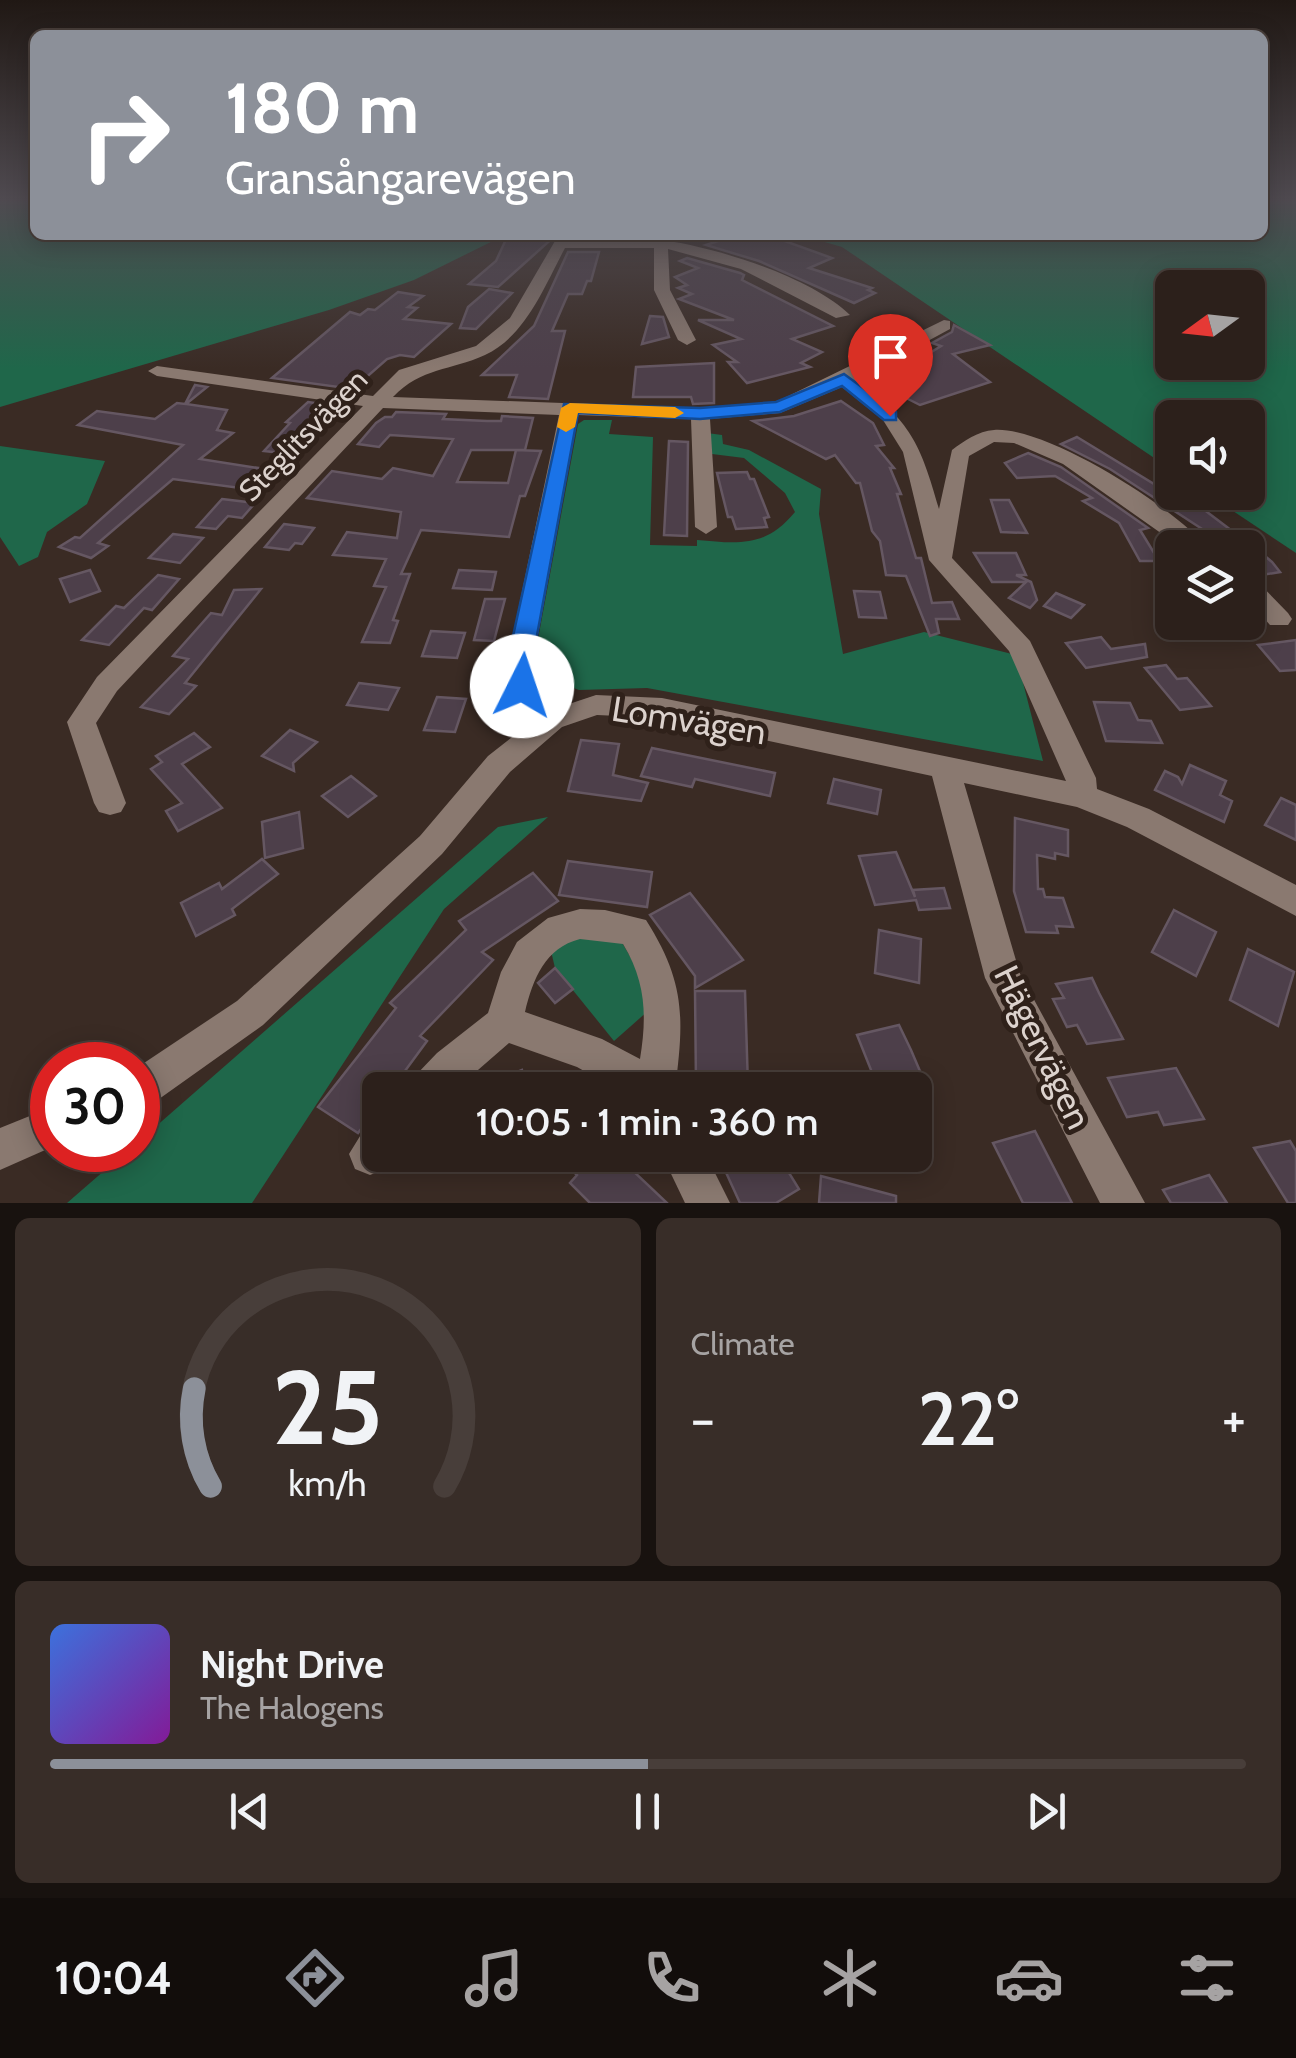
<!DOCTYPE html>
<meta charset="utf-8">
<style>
body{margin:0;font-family:Cabin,sans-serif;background:#382d28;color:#f1f3f6;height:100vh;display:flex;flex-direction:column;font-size:38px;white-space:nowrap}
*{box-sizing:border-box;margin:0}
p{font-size:32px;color:#a6a3a3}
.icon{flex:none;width:55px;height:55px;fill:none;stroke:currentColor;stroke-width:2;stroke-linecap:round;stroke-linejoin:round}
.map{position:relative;height:1203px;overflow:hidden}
.details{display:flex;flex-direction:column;gap:15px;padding:15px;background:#18120f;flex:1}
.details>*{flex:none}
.guide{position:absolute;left:30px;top:30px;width:1238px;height:210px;border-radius:15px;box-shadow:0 5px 25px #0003,0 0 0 2px #483e3a;background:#8c9099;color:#fff;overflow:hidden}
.needle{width:65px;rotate:255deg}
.buttons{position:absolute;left:1155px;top:270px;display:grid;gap:20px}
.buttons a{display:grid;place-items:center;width:110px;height:110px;border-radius:15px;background:#2c201b;box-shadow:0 5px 25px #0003,0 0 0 2px #483e3a;font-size:50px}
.speed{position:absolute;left:30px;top:1042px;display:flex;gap:20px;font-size:50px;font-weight:700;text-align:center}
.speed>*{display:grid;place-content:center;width:130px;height:130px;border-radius:50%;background:#2c201b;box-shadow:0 5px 25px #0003,0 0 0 2px #483e3a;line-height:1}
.speed .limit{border:15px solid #d22;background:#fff;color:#111}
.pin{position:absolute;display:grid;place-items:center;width:85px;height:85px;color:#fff;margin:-102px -42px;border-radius:50% 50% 50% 0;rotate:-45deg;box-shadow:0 0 10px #0007}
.pin .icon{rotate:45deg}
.me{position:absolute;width:110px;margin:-55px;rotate:4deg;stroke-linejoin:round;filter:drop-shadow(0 0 8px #0008)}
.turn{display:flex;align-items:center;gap:35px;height:210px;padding:0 30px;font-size:45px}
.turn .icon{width:130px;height:130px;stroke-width:2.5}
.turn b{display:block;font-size:70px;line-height:85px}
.big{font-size:75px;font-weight:600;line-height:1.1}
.details .widget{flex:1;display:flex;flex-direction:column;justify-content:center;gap:15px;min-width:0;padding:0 35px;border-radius:15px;background:#382d28}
.details .dial{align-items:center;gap:0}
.dial svg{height:260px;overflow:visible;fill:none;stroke:#483e3a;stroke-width:7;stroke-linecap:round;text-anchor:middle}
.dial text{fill:#f1f3f6;stroke:none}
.song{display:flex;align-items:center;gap:30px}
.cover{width:120px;height:120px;border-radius:15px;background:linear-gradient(135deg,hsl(220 70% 55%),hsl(290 70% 35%))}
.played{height:10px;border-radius:5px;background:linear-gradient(90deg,#8c9099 50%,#483e3a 50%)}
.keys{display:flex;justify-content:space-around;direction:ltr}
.heat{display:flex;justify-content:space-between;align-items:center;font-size:55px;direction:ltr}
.details .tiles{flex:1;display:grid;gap:15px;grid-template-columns:1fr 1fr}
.widget:last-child{grid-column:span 2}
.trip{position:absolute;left:362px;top:1072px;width:570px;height:100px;border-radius:15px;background:#2c201b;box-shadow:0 5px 25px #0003,0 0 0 2px #483e3a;font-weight:600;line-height:100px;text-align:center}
.tabs{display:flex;height:160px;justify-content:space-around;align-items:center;background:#120d0b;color:#a6a3a3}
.tabs .icon{width:70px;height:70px}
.tabs .on{color:#8c9099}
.tabs b{font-size:45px;color:#f1f3f6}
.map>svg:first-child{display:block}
.green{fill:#1f674a;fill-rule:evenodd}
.building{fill:#4d3f4a;stroke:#655762;stroke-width:2.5}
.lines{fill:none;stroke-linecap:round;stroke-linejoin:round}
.minor{fill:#8a7970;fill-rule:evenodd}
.route{fill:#1a73e8;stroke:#114b97;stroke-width:2.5}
.slow{fill:#f59e0b}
.labels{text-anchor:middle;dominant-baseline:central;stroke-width:10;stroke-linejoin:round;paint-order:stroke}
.street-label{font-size:30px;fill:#dcd2cd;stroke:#2f211a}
.near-street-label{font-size:35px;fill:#dcd2cd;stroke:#2f211a}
</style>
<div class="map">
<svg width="1296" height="1203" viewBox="0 0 1296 1203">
<rect width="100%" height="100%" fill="#3a2b24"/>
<!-- green -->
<g class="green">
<polygon points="0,201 35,201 35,235 501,237 414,280 329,310 0,407"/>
<path d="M1263,201H1296V553L1206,493L1248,492V418H1172V470L842,247L800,235H1262ZM1172,288H1248V362H1172Z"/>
<path d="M584,420H612L609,434L653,437L650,545L697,546V540C741,544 766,547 795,512L785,493L744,458L712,454L707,433L722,435L723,444L749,450L821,489L819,514L843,654L924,632L1016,655L1043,761L647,688L579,690L560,683L545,665L538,639L578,424Z"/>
<polygon points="0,446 105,461 87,504 47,532 38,557 19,566 0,537"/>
<polygon points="548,817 444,909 252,1203 67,1203 128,1150 138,1150 138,1142 498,827"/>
<polygon points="569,938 620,939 657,1003 614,1041 555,968 551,951"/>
</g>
<!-- building -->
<g class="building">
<polygon points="508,235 556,235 498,287 469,284 496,261"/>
<polygon points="736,235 768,235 832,258 809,268 872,288 868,290 875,293 854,303 759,261 706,245"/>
<polygon points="568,252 599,252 591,281 587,281 582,294 568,294 552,331 565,331 548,399 509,397 517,375 482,375 534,326"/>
<polygon points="687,258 740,273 744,275 742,280 833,326 792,339 822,352 801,363 810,367 747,383 728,362 737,362 713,345 741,339 698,320 734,320 679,299 692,294 678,288 687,285 675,277 698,268 680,261"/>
<polygon points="489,289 512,293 476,329 460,328 468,307"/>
<polygon points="398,292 423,296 408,307 417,308 404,319 451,324 414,357 400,355 387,359 353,389 272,378 350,312 360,315 368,309 375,310"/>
<polygon points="650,316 663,317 669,337 642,344"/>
<polygon points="954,325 990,345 953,354 990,382 920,405 902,396 892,398 867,379 893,366 902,370 941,346 932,343 952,332"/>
<polygon points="714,363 714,403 693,404 691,397 633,397 636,367"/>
<polygon points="195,385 207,387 186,404 227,410 217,430 233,433 200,459 258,468 240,488 173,479 98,543 108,546 91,558 59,547 75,537 80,538 183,445 78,425 97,411 155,419 177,403 185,404"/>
<polygon points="841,401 873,423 884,445 876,446 894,468 890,468 901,494 897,494 916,558 921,558 932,603 952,602 959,619 936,619 939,633 930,636 906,576 886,575 880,541 872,531 860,483 856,483 835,455 826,459 753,421 794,416"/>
<polygon points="308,402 329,405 293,439 313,441 301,455 264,451 290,423 286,422"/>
<polygon points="396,412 446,414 443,419 487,421 501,421 502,416 533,418 525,450 471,450 457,482 508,483 516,450 541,451 525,496 520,496 509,537 421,530 401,574 410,574 393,620 398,621 390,643 362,642 386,587 374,586 386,559 333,555 347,532 397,538 401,512 307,498 332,471 382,479 393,468 433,476 453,439 390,435 379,447 358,444 376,423 385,417 392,417"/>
<polygon points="1077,437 1182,501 1186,496 1240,537 1219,540 1110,469 1061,444"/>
<polygon points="669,441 688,442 687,536 664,535"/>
<polygon points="1028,453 1061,467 1148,528 1140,530 1159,561 1140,561 1119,523 1083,501 1092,498 1055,476 1017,478 1005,463"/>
<polygon points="747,472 750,479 754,479 769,517 764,518 767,527 736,529 732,517 728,517 717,473"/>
<polygon points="222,499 255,503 242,518 228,516 216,529 197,527"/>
<polygon points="991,500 1009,500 1027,533 1001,532"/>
<polygon points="284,524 314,528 302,544 295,543 289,550 265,547"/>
<polygon points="173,534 203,538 180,563 149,558"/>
<polygon points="1248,542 1272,562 1280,572 1256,576 1248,569"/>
<polygon points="974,553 1016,553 1026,575 1016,575 1031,582 1037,600 1030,608 1009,598 1026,582 992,582"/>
<polygon points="90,570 100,591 70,602 60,579"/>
<polygon points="459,570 496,572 492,590 453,588"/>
<polygon points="158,575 179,579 152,610 144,608 109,645 82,640 116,606 124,608"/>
<polygon points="261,589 185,683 196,686 169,714 141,707 188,659 173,656 211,613 222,615 234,590"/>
<polygon points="854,591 880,592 886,618 859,617"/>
<polygon points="1056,593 1084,605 1071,618 1044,606"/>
<polygon points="485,599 505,599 494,641 474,640"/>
<polygon points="431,631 465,633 457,658 422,656"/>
<polygon points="1101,637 1111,649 1145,644 1147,657 1086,668 1066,643"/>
<polygon points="1296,640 1296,670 1280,671 1258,645"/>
<polygon points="1166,665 1177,679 1187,678 1211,706 1180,710 1145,668"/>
<polygon points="359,683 399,688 388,710 347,705"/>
<polygon points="437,697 466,699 455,732 424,730"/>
<polygon points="1094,702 1130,703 1138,720 1151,721 1162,743 1106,741"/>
<polygon points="290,730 317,742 293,763 294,771 262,756"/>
<polygon points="194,733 210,747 182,764 222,808 178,831 166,811 182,803 151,769 162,762 156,756"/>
<polygon points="581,740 619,744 613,775 648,783 641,801 568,791"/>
<polygon points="652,748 775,773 770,796 695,779 692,787 641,776"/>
<polygon points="1190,765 1226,781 1220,795 1232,801 1224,822 1155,790 1165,771 1178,777 1182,784"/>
<polygon points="351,776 376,796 348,817 322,796"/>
<polygon points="834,779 881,790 877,814 828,803"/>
<polygon points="1281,798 1296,805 1296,840 1265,825"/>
<polygon points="299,812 303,848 265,858 262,822"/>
<polygon points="1015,818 1068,830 1068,856 1055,853 1055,859 1037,855 1038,889 1043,889 1045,897 1063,898 1073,927 1056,926 1058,933 1026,932 1014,891"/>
<polygon points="896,852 915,897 913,890 944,888 950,908 919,910 916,900 875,905 859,856"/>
<polygon points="262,859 278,874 232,909 235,915 196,936 181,903 219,883 222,889"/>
<polygon points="568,861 652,872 647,907 559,895"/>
<polygon points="533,873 558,901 482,952 493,960 420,1036 427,1041 391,1090 380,1090 380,1104 358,1133 318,1107 396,1008 390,1003 466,930 459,921"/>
<polygon points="690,893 743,960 695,988 695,976 650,915"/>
<polygon points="1174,910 1216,932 1196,976 1152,952"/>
<polygon points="879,930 921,939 919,983 875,973"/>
<polygon points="1248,949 1294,972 1278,1026 1230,1000"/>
<polygon points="555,968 573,989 555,1003 538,983"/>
<polygon points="1092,978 1099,993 1123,1039 1087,1044 1077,1025 1067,1027 1053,999 1064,998 1056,984"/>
<polygon points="695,991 745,991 748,1086 696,1085"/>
<polygon points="899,1025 911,1050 928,1090 879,1090 857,1035"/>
<polygon points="1176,1068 1204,1119 1164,1125 1158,1112 1127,1117 1108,1078"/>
<polygon points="522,1070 528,1090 474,1090 474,1089"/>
<polygon points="1035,1131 1072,1203 1023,1203 993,1143"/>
<polygon points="1290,1141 1296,1151 1296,1203 1288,1203 1254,1148"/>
<polygon points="556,1155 629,1155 637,1164 632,1170 667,1203 590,1203 570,1183 577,1175"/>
<polygon points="718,1155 778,1155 799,1189 776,1203 740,1203"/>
<polygon points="1209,1175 1227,1203 1171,1203 1163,1190"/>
<polygon points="821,1176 896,1196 896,1203 819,1203"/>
</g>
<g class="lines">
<!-- minor -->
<g class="minor">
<path d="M654,239C710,245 810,276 850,315L836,318L741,269L668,249L670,290L696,340L687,345L678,340L654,290V248H565C545,285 526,336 485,355C450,371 422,367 393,397L700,408L776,402L944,320L950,321V329L856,380C911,423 920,442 939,509L952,450C964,441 978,431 994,430C1046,426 1175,508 1208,548H1182L1063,464L1014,443L994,442L969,456L952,558L1030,641L1096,778L1097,789L1149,809L1296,885V916L1127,827L1077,807L964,783L1020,974L1145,1203H1100L985,978L932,776L662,718L597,715L562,727L510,772L442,854L263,1025L152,1104L138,1110V1067L237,1001L420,836L488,756L535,719L508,686L506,668L559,415L383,408L117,691L96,723L126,803L121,812L110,815L99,812L94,803L67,722L97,677L363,406L157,376L148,371L157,366L373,396L399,370L476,346L510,318L555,241ZM842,387L883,420L903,452L929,560L1009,651L1066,781L662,698L596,695L557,708L535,683L532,668L578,415L691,419L695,527L706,534L717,527L710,419L780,413Z"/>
<polygon points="1248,578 1257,581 1288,613 1292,619 1288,625 1270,625 1248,600"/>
<path d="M580,909L605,910L646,920C686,983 684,1019 675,1090H618L577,1067L509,1043L455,1090H409L415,1076L437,1053L488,1013L501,972L517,942L548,918ZM580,939L623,944C646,982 647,1016 640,1059L602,1039L525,1012C533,979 545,948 580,939Z"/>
<polygon points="52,1107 52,1147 0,1170 0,1128"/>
<polygon points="380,1122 380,1155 396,1155 385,1169 370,1175 355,1169 349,1154 365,1128"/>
<polygon points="662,1155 706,1155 730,1203 685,1203"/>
</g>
</g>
<!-- sky -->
<linearGradient id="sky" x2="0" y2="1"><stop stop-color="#201814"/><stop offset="0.54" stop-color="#4f4a50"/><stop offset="1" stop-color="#4f4a50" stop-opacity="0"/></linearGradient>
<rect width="1296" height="369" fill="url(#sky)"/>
<!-- route -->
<polygon class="route" points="844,374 896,412 896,420 884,420 842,386 780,412 700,419 578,413 531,668 534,686 522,694 513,692 506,668 564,404 700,408 776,402"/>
<!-- slow -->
<polygon class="slow" points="570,403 675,407 684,413 675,418 578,413 575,427 566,432 557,427 561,408"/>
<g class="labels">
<!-- street labels -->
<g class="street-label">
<text transform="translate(303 435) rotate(-46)">Steglitsvägen</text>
</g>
<!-- near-street labels -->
<g class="near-street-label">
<text transform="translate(689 720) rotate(9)">Lomvägen</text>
<text transform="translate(1043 1047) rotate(64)">Hägervägen</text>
</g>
</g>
</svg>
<div class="buttons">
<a><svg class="needle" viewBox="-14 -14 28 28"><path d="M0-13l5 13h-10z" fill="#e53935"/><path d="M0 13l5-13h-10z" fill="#a6a3a3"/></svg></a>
<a><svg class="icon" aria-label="sound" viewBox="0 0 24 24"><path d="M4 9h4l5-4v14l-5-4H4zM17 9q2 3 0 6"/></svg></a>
<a><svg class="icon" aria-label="layers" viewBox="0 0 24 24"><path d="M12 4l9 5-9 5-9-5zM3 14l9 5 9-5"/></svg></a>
</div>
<div class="speed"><div class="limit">30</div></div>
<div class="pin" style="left:890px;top:416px;background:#d93025"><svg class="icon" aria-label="arrive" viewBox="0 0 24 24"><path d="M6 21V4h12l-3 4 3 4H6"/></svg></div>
<svg class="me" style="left:522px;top:686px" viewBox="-20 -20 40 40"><circle r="19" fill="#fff"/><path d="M0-13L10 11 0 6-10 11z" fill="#1a73e8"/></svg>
<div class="trip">10:05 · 1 min · 360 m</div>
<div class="guide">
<div class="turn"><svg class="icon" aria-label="right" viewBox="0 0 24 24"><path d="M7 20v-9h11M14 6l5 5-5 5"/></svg><div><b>180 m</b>Gransångarevägen</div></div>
</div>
</div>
<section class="details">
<div class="tiles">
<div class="widget dial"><svg viewBox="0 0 100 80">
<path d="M14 69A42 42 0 1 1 86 69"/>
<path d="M14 69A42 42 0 0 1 9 39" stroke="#8c9099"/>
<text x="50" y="56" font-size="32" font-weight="700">25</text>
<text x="50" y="72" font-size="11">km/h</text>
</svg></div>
<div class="widget"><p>Climate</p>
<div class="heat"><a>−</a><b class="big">22°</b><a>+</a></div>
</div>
<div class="widget">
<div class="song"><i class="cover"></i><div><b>Night Drive</b><p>The Halogens</p></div></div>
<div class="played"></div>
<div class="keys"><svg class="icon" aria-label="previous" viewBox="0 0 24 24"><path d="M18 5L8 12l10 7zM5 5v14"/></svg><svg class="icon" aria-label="pause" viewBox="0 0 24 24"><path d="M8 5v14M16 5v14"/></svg><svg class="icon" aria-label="next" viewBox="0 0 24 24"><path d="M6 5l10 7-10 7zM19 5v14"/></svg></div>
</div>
</div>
</section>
<nav class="tabs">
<b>10:04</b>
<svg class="icon on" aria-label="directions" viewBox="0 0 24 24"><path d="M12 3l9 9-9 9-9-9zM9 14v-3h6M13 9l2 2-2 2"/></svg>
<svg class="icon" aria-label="music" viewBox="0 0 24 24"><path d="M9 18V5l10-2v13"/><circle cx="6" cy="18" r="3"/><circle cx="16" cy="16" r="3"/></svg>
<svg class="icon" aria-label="phone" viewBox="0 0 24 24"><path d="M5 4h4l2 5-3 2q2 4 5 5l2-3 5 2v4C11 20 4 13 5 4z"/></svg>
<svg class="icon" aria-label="climate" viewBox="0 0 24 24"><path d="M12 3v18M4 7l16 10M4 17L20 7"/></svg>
<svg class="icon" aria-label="car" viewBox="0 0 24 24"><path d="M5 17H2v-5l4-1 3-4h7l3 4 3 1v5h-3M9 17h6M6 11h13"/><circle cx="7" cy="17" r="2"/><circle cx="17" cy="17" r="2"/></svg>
<svg class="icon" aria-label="filters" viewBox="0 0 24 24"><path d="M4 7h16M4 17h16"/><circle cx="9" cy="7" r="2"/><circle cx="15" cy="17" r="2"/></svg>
</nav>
